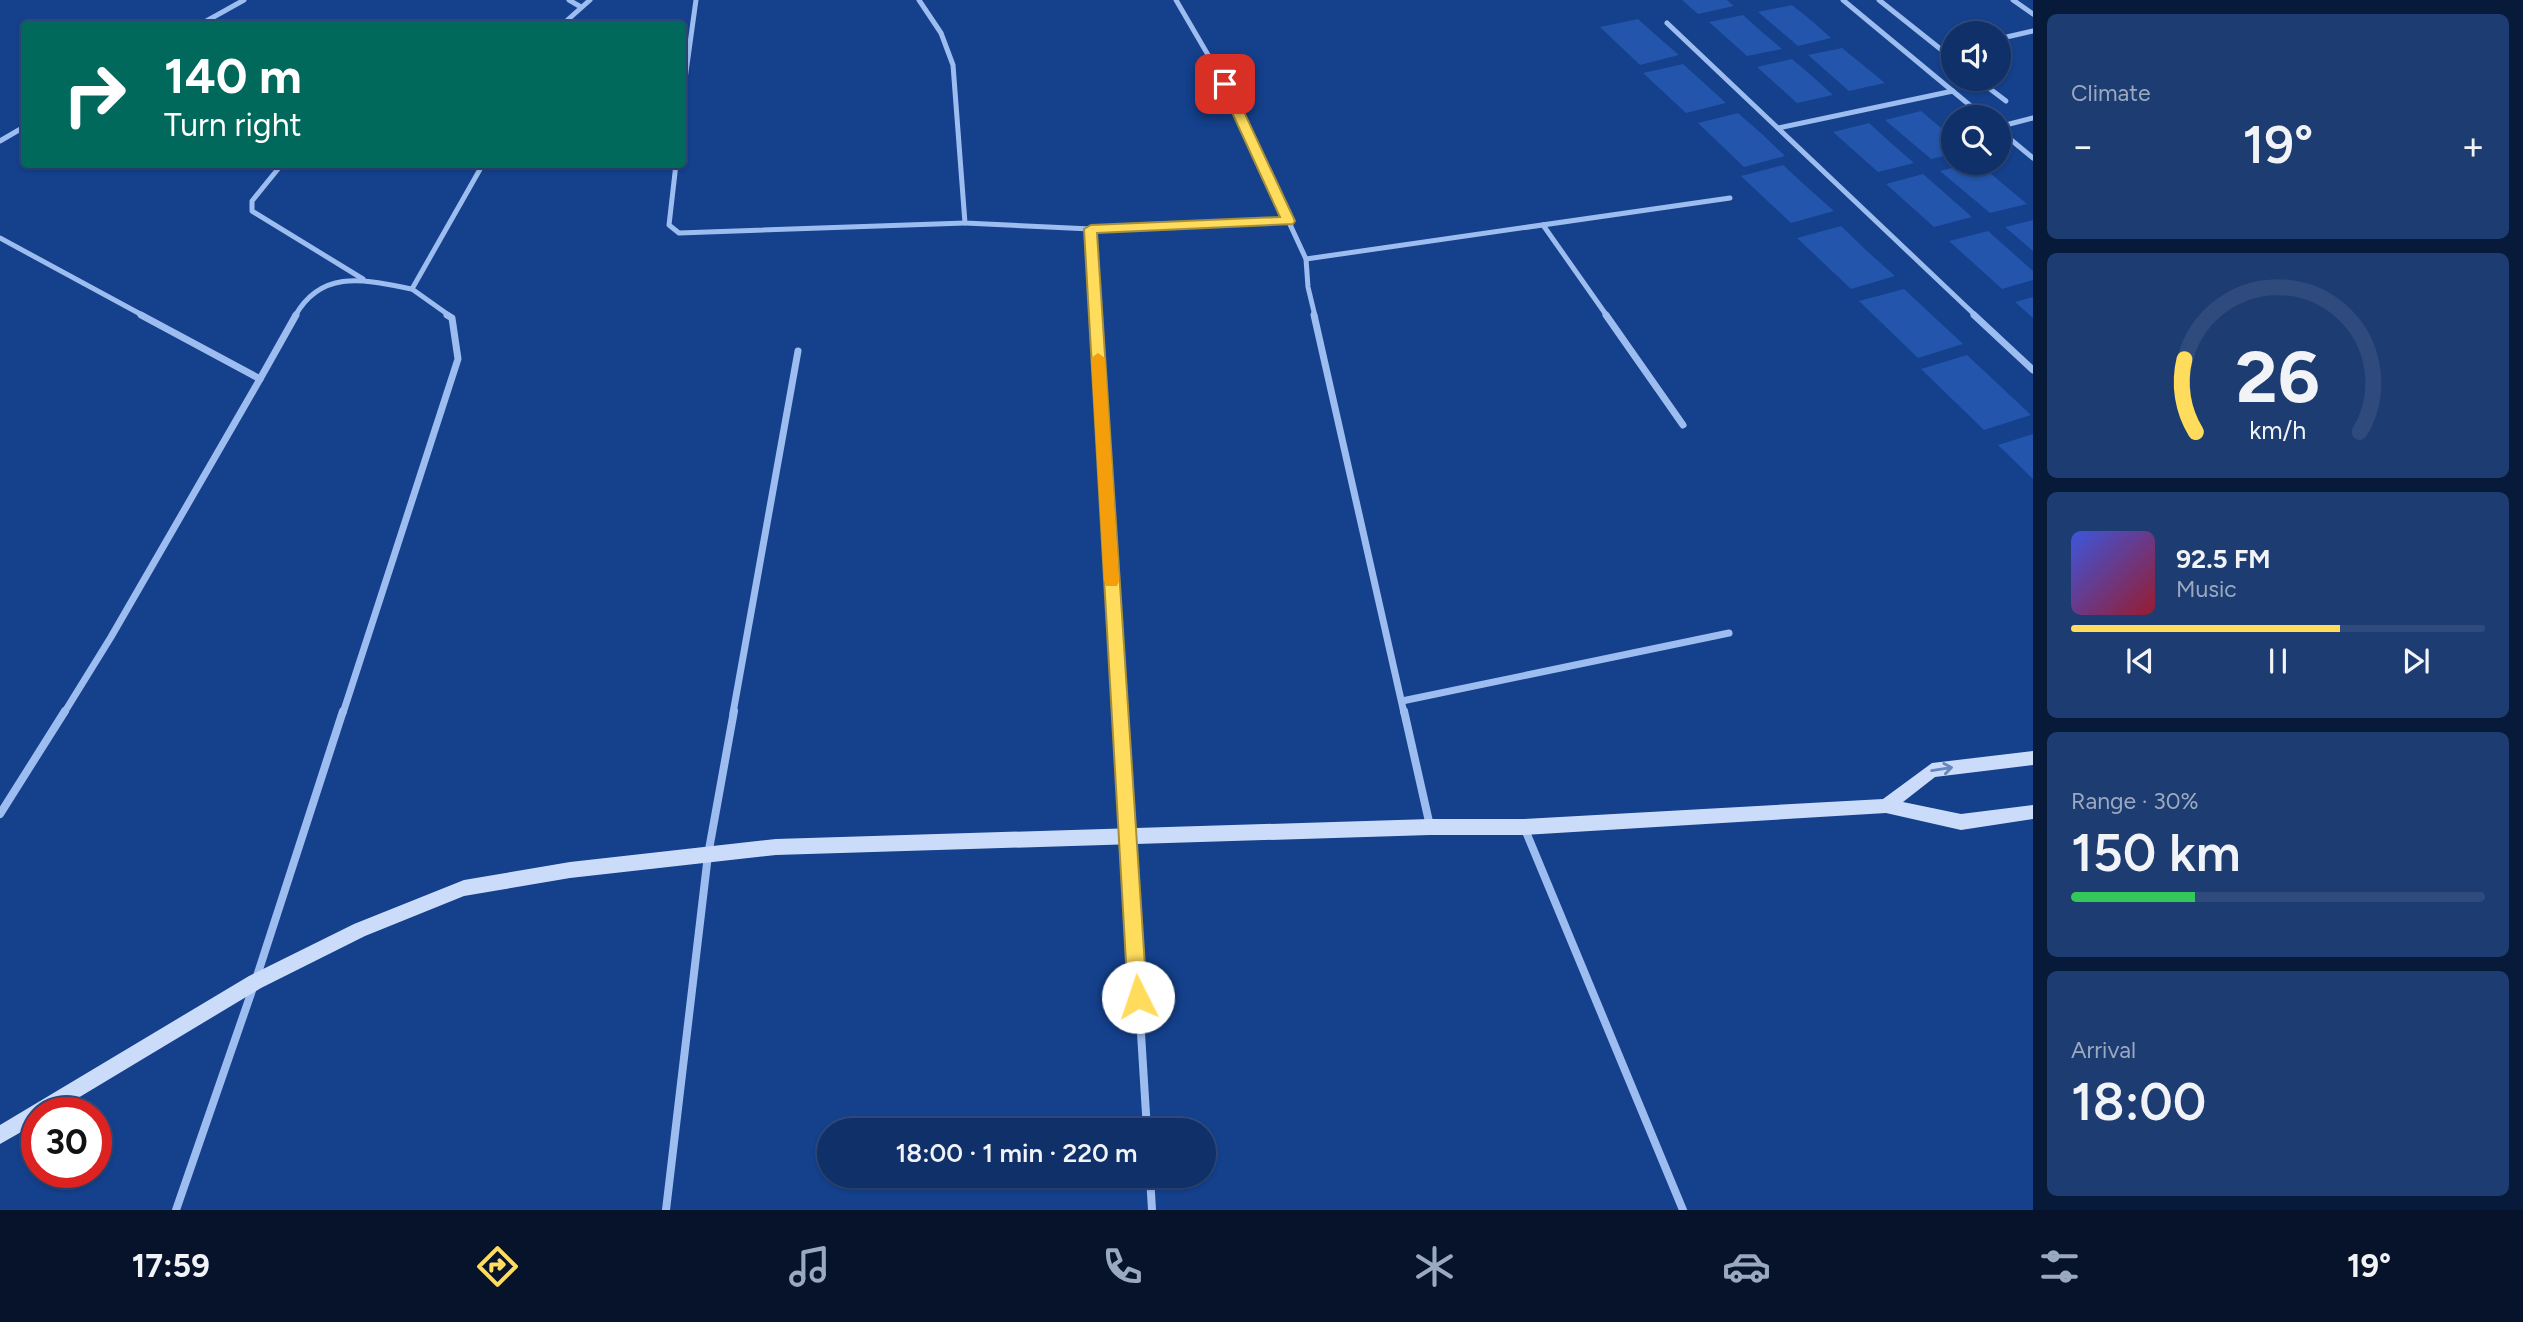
<!DOCTYPE html>
<meta charset="utf-8">
<style>
body{margin:0;font-family:Figtree,sans-serif;background:#1d3c71;color:#f1f3f6;height:100vh;display:flex;flex-direction:column;font-size:26px;white-space:nowrap}
*{box-sizing:border-box;margin:0}
p{font-size:23px;color:#9ba9c0}
.icon{flex:none;width:38px;height:38px;fill:none;stroke:currentColor;stroke-width:2;stroke-linecap:round;stroke-linejoin:round}
.map{position:relative;flex:1;overflow:hidden}
.details{display:flex;flex-direction:column;gap:14px;padding:14px;background:#081a3a;width:490px}
.details>*{flex:none}
.banner{position:absolute;left:21px;top:21px;width:665px;height:147px;border-radius:7px;box-shadow:0 2px 5px #0004,0 0 0 2px #2f4b7d;background:#00695c;color:#fff;overflow:hidden}
.fabs{position:absolute;left:1941px;top:21px;display:grid;gap:14px}
.fabs a{display:grid;place-items:center;width:70px;height:70px;border-radius:50%;background:#0f3069;box-shadow:0 2px 5px #0004,0 0 0 2px #2f4b7d;font-size:35px}
.speed{position:absolute;left:21px;top:1097px;display:flex;gap:14px;font-size:35px;font-weight:700;text-align:center}
.speed>*{display:grid;place-content:center;width:91px;height:91px;border-radius:50%;background:#0f3069;box-shadow:0 2px 5px #0004,0 0 0 2px #2f4b7d;line-height:1}
.speed .limit{border:10px solid #d22;background:#fff;color:#111}
.pin{position:absolute;display:grid;place-items:center;width:60px;height:60px;color:#fff;margin:-30px;border-radius:14px;box-shadow:0 4px 10px #0006}
.me{position:absolute;width:77px;margin:-38px;rotate:356deg;stroke-linejoin:round;filter:drop-shadow(0 0 5px #0008)}
.turn{display:flex;align-items:center;gap:24px;height:147px;padding:0 28px;font-size:32px}
.turn .icon{width:91px;height:91px;stroke-width:2.5}
.turn b{display:block;font-size:49px;line-height:60px}
.big{font-size:52px;font-weight:600;line-height:1.1}
.details .widget{flex:1;display:flex;flex-direction:column;justify-content:center;gap:10px;min-width:0;padding:0 24px;border-radius:10px;background:#1d3c71}
.details .dial{align-items:center;gap:0}
.dial svg{height:182px;overflow:visible;fill:none;stroke:#2f4b7d;stroke-width:7;stroke-linecap:round;text-anchor:middle}
.dial text{fill:#f1f3f6;stroke:none}
.song{display:flex;align-items:center;gap:21px}
.cover{width:84px;height:84px;border-radius:10px;background:linear-gradient(135deg,hsl(230 70% 55%),hsl(350 70% 35%))}
.played{height:7px;border-radius:4px;background:linear-gradient(90deg,#ffdc5c 65%,#2f4b7d 65%)}
.keys{display:flex;justify-content:space-around;direction:ltr}
.heat{display:flex;justify-content:space-between;align-items:center;font-size:38px;direction:ltr}
.charge{height:10px;border-radius:5px;background:linear-gradient(90deg,#34c759 30%,#2f4b7d 0)}
.trip{position:absolute;left:817px;top:1118px;width:399px;height:70px;border-radius:35px;background:#0f3069;box-shadow:0 2px 5px #0004,0 0 0 2px #2f4b7d;font-weight:600;line-height:70px;text-align:center}
.dock{display:flex;height:112px;justify-content:space-around;align-items:center;background:#06132a;color:#9ba9c0}
.dock .icon{width:49px;height:49px}
.dock .selected{color:#ffdc5c}
.dock b{font-size:32px;color:#f1f3f6}
main{display:flex;flex:1;min-height:0}
.map>svg:first-child{display:block}
.building{fill:#2255ab}
.lines{fill:none;stroke-linecap:round;stroke-linejoin:round}
.street-far2{stroke:#9dbdf0;stroke-width:5}
.street-far1{stroke:#9dbdf0;stroke-width:7}
.street{stroke:#9dbdf0;stroke-width:8}
.secondary{fill:#cbdcfb;fill-rule:evenodd}
.oneway{stroke:#6686be}
.route{fill:#ffdc5c;stroke:#a68f3c;stroke-width:2}
.slow{fill:#f59e0b}
</style>
<main>
<div class="map">
<svg width="2033" height="1210" viewBox="0 0 2033 1210">
<rect width="100%" height="100%" fill="#14408c"/>
<!-- building -->
<g class="building">
<polygon points="1682,0 1727,0 1734,6 1698,14"/>
<polygon points="1792,5 1812,21 1831,38 1798,46 1758,12"/>
<polygon points="1743,15 1762,32 1782,49 1747,56 1709,22"/>
<polygon points="1638,19 1658,37 1679,55 1640,65 1600,27"/>
<polygon points="1842,48 1863,65 1885,83 1849,91 1808,55"/>
<polygon points="1792,59 1812,76 1833,95 1797,103 1757,67"/>
<polygon points="1683,64 1704,83 1726,103 1686,113 1643,73"/>
<polygon points="1921,111 1953,138 1953,154 1931,159 1885,120"/>
<polygon points="1738,113 1762,134 1785,156 1744,167 1698,123"/>
<polygon points="1869,123 1891,143 1914,163 1878,172 1833,132"/>
<polygon points="1971,163 1978,163 2027,204 1990,213 1940,171"/>
<polygon points="1783,165 1808,188 1834,211 1791,223 1741,176"/>
<polygon points="1923,174 1947,195 1972,217 1934,227 1886,184"/>
<polygon points="2033,220 2033,251 2005,227"/>
<polygon points="1841,226 1867,251 1895,276 1851,289 1797,238"/>
<polygon points="1988,231 2033,271 2033,280 2002,289 1949,241"/>
<polygon points="1904,289 1933,316 1963,344 1918,358 1859,301"/>
<polygon points="2033,297 2033,318 2015,302"/>
<polygon points="1967,355 1998,384 2031,415 1984,430 1921,369"/>
<polygon points="2033,434 2033,479 1998,445"/>
</g>
<g class="lines">
<!-- street-far2 -->
<g class="street-far2">
<polyline points="569,0 581,7"/>
<polyline points="919,0 941,33 953,65 965,223 1091,229"/>
<polyline points="1176,0 1225,84 1306,259 1308,287 1315,316"/>
<polyline points="1843,0 1984,117"/>
<polyline points="1879,0 1953,59"/>
<polyline points="2013,0 2033,14"/>
<polyline points="1667,23 1976,316"/>
<polyline points="201,24 244,0"/>
<polyline points="334,24 349,24"/>
<polyline points="563,24 590,0"/>
<polyline points="1998,39 2033,31"/>
<polyline points="1977,79 2006,101"/>
<polyline points="682,101 696,0"/>
<polyline points="1998,127 2033,118"/>
<polyline points="1778,128 1953,91"/>
<polyline points="1998,129 2033,158"/>
<polyline points="0,141 24,127"/>
<polyline points="282,164 252,201 252,211 363,279"/>
<polyline points="676,164 669,225 679,233 965,223"/>
<polyline points="1543,225 1607,316"/>
<polyline points="0,238 144,316"/>
<polyline points="1306,259 1730,198"/>
<path d="M295,316C322,268 366,280 412,289"/>
<polyline points="450,316 412,289 483,164"/>
<polyline points="1096,316 1091,229 1288,221"/>
</g>
<!-- street-far1 -->
<g class="street-far1">
<polyline points="1096,315 1121,713"/>
<polyline points="1314,315 1404,713"/>
<polyline points="1606,315 1683,425"/>
<polyline points="1974,315 2033,370"/>
<polyline points="260,379 296,315"/>
<polyline points="1402,701 1729,633"/>
<polyline points="64,713 111,637 260,379 141,315"/>
<polyline points="343,713 458,359 452,318 447,315"/>
<polyline points="733,713 798,351"/>
</g>
<!-- street -->
<g class="street">
<polyline points="1121,711 1147,1130"/>
<polyline points="1404,711 1430,826"/>
<polyline points="0,814 65,711"/>
<polyline points="1524,827 1683,1210"/>
<polyline points="1150,1176 1152,1210"/>
<polyline points="176,1210 255,982 343,711"/>
<polyline points="666,1210 708,855 734,711"/>
</g>
<!-- secondary -->
<polygon class="secondary" points="2033,751 2033,765 1935,777 1903,802 1961,814 2033,805 2033,819 1961,830 1886,813 1524,835 1430,835 776,855 570,878 464,896 365,936 261,988 53,1113 37,1113 37,1123 0,1144 0,1125 249,976 354,924 464,880 570,862 776,839 1430,819 1524,819 1883,799 1932,763"/>
</g>
<!-- one-way arrows -->
<defs><path id="oneway-shaft" d="M-6 0H5M1.5-3L5.5 0L1.5 3" fill="none" stroke-width="1.6" stroke-linecap="round" stroke-linejoin="round" transform="scale(1.75)"/></defs>
<use class="oneway" href="#oneway-shaft" transform="translate(1942 769) rotate(-9)"/>
<!-- route -->
<polygon class="route" points="1221,81 1231,84 1295,221 1293,224 1097,233 1147,997 1144,1004 1138,1006 1131,1004 1128,997 1084,229 1091,225 1280,217 1219,84"/>
<!-- slow -->
<polygon class="slow" points="1098,353 1105,358 1119,581 1117,586 1106,586 1104,581 1091,358"/>
</svg>
<div class="fabs">
<a><svg class="icon" aria-label="sound" viewBox="0 0 24 24"><path d="M4 9h4l5-4v14l-5-4H4zM17 9q2 3 0 6"/></svg></a>
<a><svg class="icon" aria-label="search" viewBox="0 0 24 24"><circle cx="10" cy="10" r="6"/><path d="M15 15l6 6"/></svg></a>
</div>
<div class="speed"><div class="limit">30</div></div>
<div class="pin" style="left:1225px;top:84px;background:#d93025"><svg class="icon" aria-label="arrive" viewBox="0 0 24 24"><path d="M6 21V4h12l-3 4 3 4H6"/></svg></div>
<svg class="me" style="left:1138px;top:997px" viewBox="-20 -20 40 40"><circle r="19" fill="#fff"/><path d="M0-13L10 11 0 6-10 11z" fill="#ffdc5c"/></svg>
<div class="trip">18:00 · 1 min · 220 m</div>
<div class="banner">
<div class="turn"><svg class="icon" aria-label="right" viewBox="0 0 24 24"><path d="M7 20v-9h11M14 6l5 5-5 5"/></svg><div><b>140 m</b>Turn right</div></div>
</div>
</div>
<section class="details">
<div class="widget"><p>Climate</p>
<div class="heat"><a>−</a><b class="big">19°</b><a>+</a></div>
</div>
<div class="widget dial"><svg viewBox="0 0 100 80">
<path d="M14 69A42 42 0 1 1 86 69"/>
<path d="M14 69A42 42 0 0 1 9 37" stroke="#ffdc5c"/>
<text x="50" y="56" font-size="32" font-weight="700">26</text>
<text x="50" y="72" font-size="11">km/h</text>
</svg></div>
<div class="widget">
<div class="song"><i class="cover"></i><div><b>92.5 FM</b><p>Music</p></div></div>
<div class="played"></div>
<div class="keys"><svg class="icon" aria-label="previous" viewBox="0 0 24 24"><path d="M18 5L8 12l10 7zM5 5v14"/></svg><svg class="icon" aria-label="pause" viewBox="0 0 24 24"><path d="M8 5v14M16 5v14"/></svg><svg class="icon" aria-label="next" viewBox="0 0 24 24"><path d="M6 5l10 7-10 7zM19 5v14"/></svg></div>
</div>
<div class="widget"><p>Range · 30%</p><b class="big">150 km</b><div class="charge"></div></div>
<div class="widget"><p>Arrival</p><b class="big">18:00</b></div>
</section>
</main>
<nav class="dock">
<b>17:59</b>
<svg class="icon selected" aria-label="directions" viewBox="0 0 24 24"><path d="M12 3l9 9-9 9-9-9zM9 14v-3h6M13 9l2 2-2 2"/></svg>
<svg class="icon" aria-label="music" viewBox="0 0 24 24"><path d="M9 18V5l10-2v13"/><circle cx="6" cy="18" r="3"/><circle cx="16" cy="16" r="3"/></svg>
<svg class="icon" aria-label="phone" viewBox="0 0 24 24"><path d="M5 4h4l2 5-3 2q2 4 5 5l2-3 5 2v4C11 20 4 13 5 4z"/></svg>
<svg class="icon" aria-label="climate" viewBox="0 0 24 24"><path d="M12 3v18M4 7l16 10M4 17L20 7"/></svg>
<svg class="icon" aria-label="car" viewBox="0 0 24 24"><path d="M5 17H2v-5l4-1 3-4h7l3 4 3 1v5h-3M9 17h6M6 11h13"/><circle cx="7" cy="17" r="2"/><circle cx="17" cy="17" r="2"/></svg>
<svg class="icon" aria-label="filters" viewBox="0 0 24 24"><path d="M4 7h16M4 17h16"/><circle cx="9" cy="7" r="2"/><circle cx="15" cy="17" r="2"/></svg>
<b>19°</b>
</nav>
